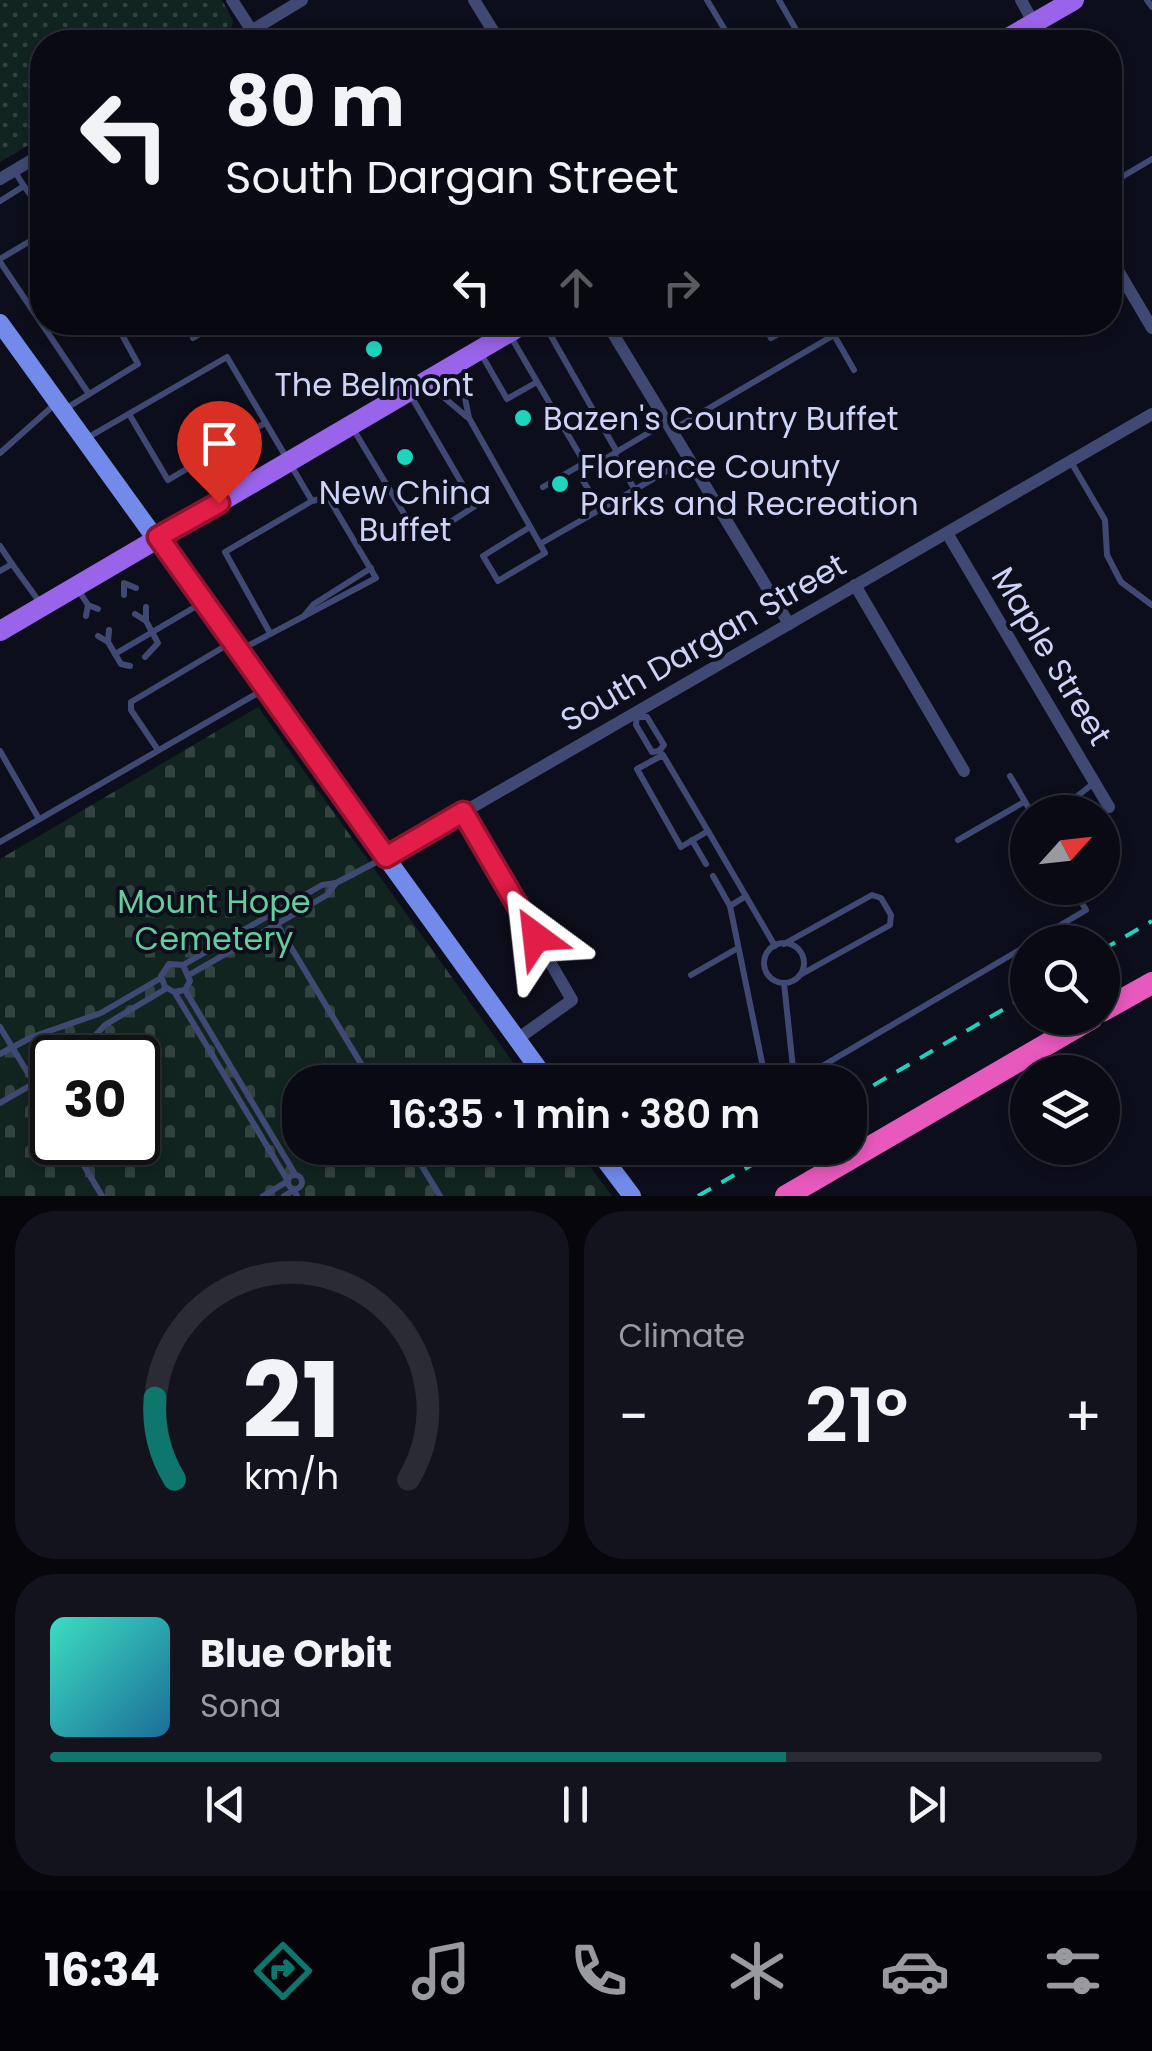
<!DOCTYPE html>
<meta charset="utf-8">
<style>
body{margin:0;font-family:Poppins,sans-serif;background:#13131d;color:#f1f3f6;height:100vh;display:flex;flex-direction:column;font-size:38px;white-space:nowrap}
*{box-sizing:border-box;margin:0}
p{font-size:32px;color:#999aa0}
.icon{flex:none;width:55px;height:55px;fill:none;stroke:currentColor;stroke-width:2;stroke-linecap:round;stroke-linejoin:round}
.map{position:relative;height:1196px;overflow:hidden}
.side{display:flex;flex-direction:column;gap:15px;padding:15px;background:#06060b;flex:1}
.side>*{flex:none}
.top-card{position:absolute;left:30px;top:30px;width:1092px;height:305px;border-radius:40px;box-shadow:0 5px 15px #0003,0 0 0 2px #2a2b34;background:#0a0a14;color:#f1f3f6;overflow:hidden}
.needle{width:65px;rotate:63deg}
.fabs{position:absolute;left:1010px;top:795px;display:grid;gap:20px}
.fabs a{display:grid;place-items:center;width:110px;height:110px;border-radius:50%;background:#0a0a14;box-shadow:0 5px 15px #0003,0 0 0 2px #2a2b34;font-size:50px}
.speed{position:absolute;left:30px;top:1035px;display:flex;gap:20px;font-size:50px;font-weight:700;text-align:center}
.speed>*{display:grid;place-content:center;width:130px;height:130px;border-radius:50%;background:#0a0a14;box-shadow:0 5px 15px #0003,0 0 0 2px #2a2b34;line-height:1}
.speed .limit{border:5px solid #111;border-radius:15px;background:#fff;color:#111}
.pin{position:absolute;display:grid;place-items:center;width:85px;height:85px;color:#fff;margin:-102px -42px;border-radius:50% 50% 50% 0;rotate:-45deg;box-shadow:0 0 10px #0007}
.pin .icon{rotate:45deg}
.me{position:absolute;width:110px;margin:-55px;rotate:330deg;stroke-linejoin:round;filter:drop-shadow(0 0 8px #0008)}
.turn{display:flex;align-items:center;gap:35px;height:210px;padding:0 30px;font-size:45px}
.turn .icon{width:130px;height:130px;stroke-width:2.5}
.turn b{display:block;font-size:70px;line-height:85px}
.lanes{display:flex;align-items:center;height:95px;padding:0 30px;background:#0003;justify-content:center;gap:50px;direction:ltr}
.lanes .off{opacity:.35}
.big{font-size:75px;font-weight:600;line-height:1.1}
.side .card{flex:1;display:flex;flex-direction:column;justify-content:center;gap:15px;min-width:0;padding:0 35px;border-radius:40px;background:#13131d}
.side .dial{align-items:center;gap:0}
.dial svg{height:260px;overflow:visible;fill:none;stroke:#2a2b34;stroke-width:7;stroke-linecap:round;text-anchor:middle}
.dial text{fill:#f1f3f6;stroke:none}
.song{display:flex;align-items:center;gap:30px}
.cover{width:120px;height:120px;border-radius:15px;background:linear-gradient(135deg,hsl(170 70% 55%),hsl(200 70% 35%))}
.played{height:10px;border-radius:5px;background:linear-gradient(90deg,#0f766e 70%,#2a2b34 70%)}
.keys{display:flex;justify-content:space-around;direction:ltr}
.heat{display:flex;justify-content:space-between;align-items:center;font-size:55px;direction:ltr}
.side .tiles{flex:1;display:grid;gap:15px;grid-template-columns:1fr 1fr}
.card:last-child{grid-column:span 2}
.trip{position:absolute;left:282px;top:1065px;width:585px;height:100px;border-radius:40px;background:#0a0a14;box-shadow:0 5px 15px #0003,0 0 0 2px #2a2b34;font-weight:600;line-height:100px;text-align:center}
.dock{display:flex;height:160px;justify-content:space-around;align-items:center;background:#040408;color:#999aa0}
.dock .icon{width:70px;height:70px}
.dock .selected{color:#0f766e}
.dock b{font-size:45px;color:#f1f3f6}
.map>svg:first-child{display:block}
.grass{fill:url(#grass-dots)}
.cemetery{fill:url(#cemetery-stones);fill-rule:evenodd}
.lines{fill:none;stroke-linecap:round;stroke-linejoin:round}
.lane{stroke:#3f4973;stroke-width:6}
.street{stroke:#3f4973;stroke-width:12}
.secondary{stroke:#728beb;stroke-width:18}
.primary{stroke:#9964e9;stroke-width:20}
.highway{stroke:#e859be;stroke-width:22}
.rail{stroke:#1ed4bd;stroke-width:4;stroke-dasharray:15 12;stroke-linecap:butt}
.route-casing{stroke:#92132f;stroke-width:25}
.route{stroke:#e11d48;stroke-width:18}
.poi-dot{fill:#1ed4bd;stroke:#0d0e1b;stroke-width:4}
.labels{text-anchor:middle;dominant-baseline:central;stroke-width:8;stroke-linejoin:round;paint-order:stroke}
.poi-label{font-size:32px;fill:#ced3f8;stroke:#0d0e1b}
.street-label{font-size:32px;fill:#ced3f8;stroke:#0d0e1b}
.park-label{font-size:32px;fill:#65cd9b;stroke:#0d0e1b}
</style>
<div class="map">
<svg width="1152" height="1196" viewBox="0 0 1152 1196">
<defs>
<pattern id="grass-dots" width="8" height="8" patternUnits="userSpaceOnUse" patternTransform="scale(2.5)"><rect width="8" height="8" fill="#11241f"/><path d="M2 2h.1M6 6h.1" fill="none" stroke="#324340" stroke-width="1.8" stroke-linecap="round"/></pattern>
<pattern id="cemetery-stones" width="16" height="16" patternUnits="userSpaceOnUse" patternTransform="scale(2.5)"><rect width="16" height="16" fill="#11241f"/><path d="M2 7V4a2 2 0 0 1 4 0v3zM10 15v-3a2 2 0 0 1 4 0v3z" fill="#324340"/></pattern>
</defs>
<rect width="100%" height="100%" fill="#0d0e1b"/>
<!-- grass -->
<polygon class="grass" points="0,0 222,0 233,21 232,27 205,42 42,42 42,137 0,162"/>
<!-- cemetery -->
<path class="cemetery" d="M258,707L527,1082H300V1148H576L612,1196H0V859ZM52,1058H138V1142H52Z"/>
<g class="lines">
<!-- lane -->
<g class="lane">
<polyline points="707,0 728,35"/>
<polyline points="779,0 803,42"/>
<polyline points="1147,0 1152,7"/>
<polyline points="1110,184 1152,159"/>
<polyline points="24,186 42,211"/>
<polyline points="0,201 24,186 15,172"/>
<polyline points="0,259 42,234"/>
<polyline points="0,262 89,394"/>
<polyline points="543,322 617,452"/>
<polyline points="762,322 771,338 800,322"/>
<polyline points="511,337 588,469 665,423"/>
<polyline points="193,338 220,322"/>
<polyline points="480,352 507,399 537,382"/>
<polyline points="447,382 462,383 469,418 545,553 498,581 483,556 530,527"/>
<polyline points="447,382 441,395 467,417"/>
<polyline points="65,409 138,364 115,322"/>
<polyline points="129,414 168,480 265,423"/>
<polyline points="352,427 415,532 426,538 475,506 411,396"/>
<polyline points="672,430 834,335 854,370"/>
<polyline points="87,438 227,357 312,501"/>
<polyline points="0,453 54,405"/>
<polyline points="614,454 635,490"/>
<polyline points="1071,462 1105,520 1107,555 1121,582 1152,605"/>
<polyline points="588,469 582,479 601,510"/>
<polyline points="543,487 584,463"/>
<polyline points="540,544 688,459"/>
<polyline points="0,546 12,564"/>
<polyline points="0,571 12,564 41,604"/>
<polyline points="79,591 88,605"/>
<polyline points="124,595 124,583 136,588"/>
<polyline points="135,614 146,621 146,607"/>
<polyline points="86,616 88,605 98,609"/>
<polyline points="304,616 314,604 371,568"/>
<polyline points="98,636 108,642 109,630"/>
<polyline points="108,642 121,664 130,666"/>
<polyline points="240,650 376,578 328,497 312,501 225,552 270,633"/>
<polyline points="115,654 200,604"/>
<polyline points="145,657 158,643 146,621"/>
<polyline points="637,712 636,725 652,752 659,751 664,745 647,717 639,717"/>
<polyline points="158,750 131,710 131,702 227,645"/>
<polyline points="0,751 39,819"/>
<polyline points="659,751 663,755 708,831 681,847 637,769 663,755"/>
<polyline points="1010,776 1031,812"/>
<polyline points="1057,812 1094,783"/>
<polyline points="708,831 775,946"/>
<polyline points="692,840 706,864"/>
<polyline points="958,840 1024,802"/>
<polyline points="0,842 263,690"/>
<polyline points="713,876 730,906 746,896"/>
<polyline points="336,883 384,858"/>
<polyline points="730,906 766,1082"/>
<polyline points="277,924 372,1082"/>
<polyline points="1032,942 1086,910 1073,888"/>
<circle cx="784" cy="963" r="20"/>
<polyline points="784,944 872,895 881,898 891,915 890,925 800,975"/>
<polyline points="183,965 190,981 185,990 174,992 165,987 161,976 169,964 183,965 322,885 336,883 327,895 189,975"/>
<polyline points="691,975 738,948"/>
<polyline points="784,983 793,1068 798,1076 807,1075 1028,945"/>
<polyline points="185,990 295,1174"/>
<polyline points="175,993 288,1181 263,1196"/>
<polyline points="0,1027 52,1113"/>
<polyline points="0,1054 32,1037 101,1013 161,978"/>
<polyline points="74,1058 105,1025 167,988"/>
<polyline points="0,1103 52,1073"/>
<polyline points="70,1142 102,1196"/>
<polyline points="411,1148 440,1196"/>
<circle cx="295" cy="1182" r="7"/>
<polyline points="284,1196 294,1190 297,1196"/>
</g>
<!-- street -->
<g class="street">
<polyline points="232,0 252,31"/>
<polyline points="474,0 500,42"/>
<polyline points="1021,0 1034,24"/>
<polyline points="233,42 302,0"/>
<polyline points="0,179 42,154"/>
<polyline points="1110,257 1152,328"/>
<polyline points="606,322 789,624"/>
<polyline points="947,533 1109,807"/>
<polyline points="855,585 964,771"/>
<polyline points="463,812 572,1000 516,1040"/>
<polyline points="386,857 1152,414"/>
</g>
<!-- secondary -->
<g class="secondary">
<polyline points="0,323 548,1082"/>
<polyline points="596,1148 632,1196"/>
</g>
<!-- primary -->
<g class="primary">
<polyline points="1001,42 1074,0"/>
<polyline points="0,631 527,322"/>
</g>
<!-- highway -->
<g class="highway">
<polyline points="1102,1011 1152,983"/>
<polyline points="786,1196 1092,1018"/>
</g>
<!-- rail -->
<g class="rail">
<polyline points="1102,950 1152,921"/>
<polyline points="850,1099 1028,995"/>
<polyline points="698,1196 781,1148"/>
</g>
</g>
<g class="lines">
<!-- route casing -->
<g class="route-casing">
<polyline id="route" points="219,503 158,537 386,857 463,812 536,937"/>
</g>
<!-- route -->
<use href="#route" class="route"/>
</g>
<!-- markers -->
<g class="poi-dot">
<circle cx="374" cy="349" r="10"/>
<circle cx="523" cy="418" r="10"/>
<circle cx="405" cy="457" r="10"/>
<circle cx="560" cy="484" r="10"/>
</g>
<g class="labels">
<!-- poi labels -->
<g class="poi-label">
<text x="374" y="384">The Belmont</text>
<text x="543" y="418" text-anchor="start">Bazen's Country Buffet</text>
<text x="580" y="466" text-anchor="start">Florence County<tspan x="580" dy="37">Parks and Recreation</tspan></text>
<text x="405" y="492">New China<tspan x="405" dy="37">Buffet</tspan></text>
</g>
<!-- street labels -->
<g class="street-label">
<text transform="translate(703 642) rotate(-30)">South Dargan Street</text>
<text transform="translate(1052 656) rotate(59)">Maple Street</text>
</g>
<!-- park labels -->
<g class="park-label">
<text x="214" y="901">Mount Hope<tspan x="214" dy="37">Cemetery</tspan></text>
</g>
</g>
</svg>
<div class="fabs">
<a><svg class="needle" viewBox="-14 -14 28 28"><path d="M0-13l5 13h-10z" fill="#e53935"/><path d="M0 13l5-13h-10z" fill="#999aa0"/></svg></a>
<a><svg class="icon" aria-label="search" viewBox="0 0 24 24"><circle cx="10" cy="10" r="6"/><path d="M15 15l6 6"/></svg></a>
<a><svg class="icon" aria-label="layers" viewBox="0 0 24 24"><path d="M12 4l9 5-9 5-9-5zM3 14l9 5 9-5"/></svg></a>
</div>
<div class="speed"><div class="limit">30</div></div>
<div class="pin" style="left:219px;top:503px;background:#d93025"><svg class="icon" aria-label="arrive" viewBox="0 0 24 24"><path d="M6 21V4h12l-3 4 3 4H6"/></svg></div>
<svg class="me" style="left:536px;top:937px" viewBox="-20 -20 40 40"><path d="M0-17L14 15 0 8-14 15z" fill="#e11d48" stroke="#fff" stroke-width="4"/></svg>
<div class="trip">16:35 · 1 min · 380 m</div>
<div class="top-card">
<div class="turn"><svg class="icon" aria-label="left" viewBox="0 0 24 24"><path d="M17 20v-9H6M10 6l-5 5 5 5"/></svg><div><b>80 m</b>South Dargan Street</div></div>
<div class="lanes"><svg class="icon" aria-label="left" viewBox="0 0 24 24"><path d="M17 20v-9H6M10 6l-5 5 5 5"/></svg><svg class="icon off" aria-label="ahead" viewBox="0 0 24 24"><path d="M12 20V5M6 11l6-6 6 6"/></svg><svg class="icon off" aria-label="right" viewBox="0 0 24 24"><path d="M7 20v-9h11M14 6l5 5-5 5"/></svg></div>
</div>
</div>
<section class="side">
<div class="tiles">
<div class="card dial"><svg viewBox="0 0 100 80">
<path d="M14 69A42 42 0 1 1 86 69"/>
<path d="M14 69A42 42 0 0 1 8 44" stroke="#0f766e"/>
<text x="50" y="56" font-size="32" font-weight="700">21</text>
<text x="50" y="72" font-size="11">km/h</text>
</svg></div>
<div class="card"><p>Climate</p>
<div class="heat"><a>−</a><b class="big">21°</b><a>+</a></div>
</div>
<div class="card">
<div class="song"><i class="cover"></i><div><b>Blue Orbit</b><p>Sona</p></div></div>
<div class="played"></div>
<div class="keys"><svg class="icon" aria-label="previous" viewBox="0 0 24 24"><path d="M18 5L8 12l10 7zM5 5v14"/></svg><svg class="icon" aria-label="pause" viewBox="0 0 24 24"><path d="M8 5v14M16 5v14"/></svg><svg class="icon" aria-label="next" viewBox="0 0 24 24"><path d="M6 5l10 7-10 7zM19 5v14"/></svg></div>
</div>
</div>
</section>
<nav class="dock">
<b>16:34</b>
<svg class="icon selected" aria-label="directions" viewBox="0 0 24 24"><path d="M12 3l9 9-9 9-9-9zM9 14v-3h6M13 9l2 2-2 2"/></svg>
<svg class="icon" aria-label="music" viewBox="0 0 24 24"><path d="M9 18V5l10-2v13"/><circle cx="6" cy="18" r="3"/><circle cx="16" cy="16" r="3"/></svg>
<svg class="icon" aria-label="phone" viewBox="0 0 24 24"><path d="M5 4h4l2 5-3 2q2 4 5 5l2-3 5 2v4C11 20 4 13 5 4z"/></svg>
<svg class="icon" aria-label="climate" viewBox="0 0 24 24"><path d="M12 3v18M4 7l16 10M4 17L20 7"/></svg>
<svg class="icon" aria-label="car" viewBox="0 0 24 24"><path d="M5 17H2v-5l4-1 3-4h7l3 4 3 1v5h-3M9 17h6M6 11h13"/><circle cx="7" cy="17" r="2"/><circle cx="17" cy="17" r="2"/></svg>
<svg class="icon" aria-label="filters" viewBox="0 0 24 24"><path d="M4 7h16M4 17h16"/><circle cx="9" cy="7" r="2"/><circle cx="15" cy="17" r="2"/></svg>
</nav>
